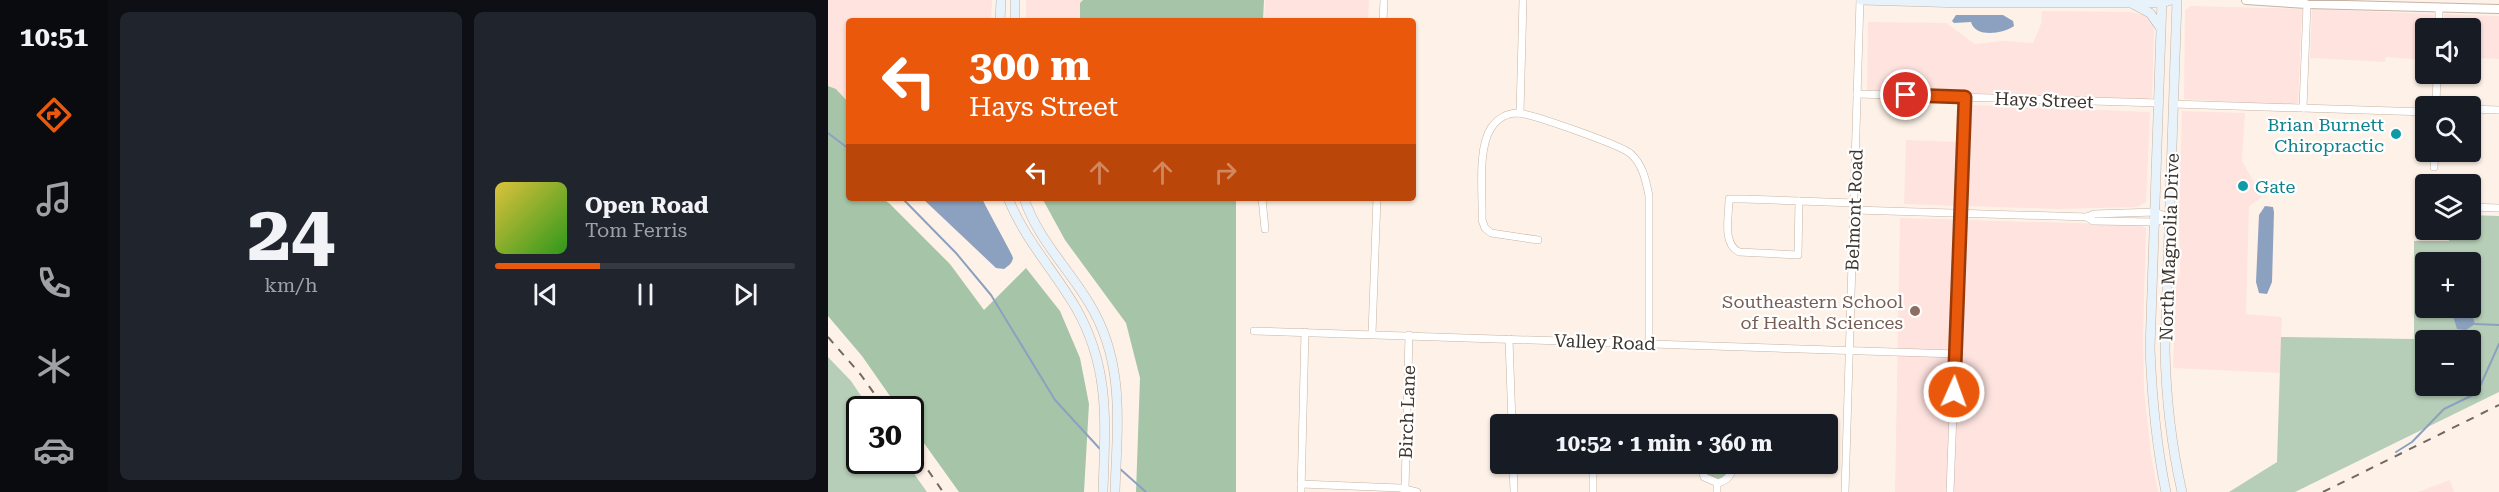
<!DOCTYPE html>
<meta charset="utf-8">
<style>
body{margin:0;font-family:"Roboto Serif",serif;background:#20242c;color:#f1f3f6;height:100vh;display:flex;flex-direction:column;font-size:22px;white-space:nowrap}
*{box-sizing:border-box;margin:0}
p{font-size:20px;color:#9ea1a6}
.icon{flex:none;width:33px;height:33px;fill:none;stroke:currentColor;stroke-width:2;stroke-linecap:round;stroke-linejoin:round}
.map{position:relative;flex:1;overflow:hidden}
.drawer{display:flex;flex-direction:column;gap:12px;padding:12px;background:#0d0f14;width:720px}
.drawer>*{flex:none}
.hud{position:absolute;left:18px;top:18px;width:570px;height:183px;border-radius:6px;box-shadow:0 2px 4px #0004;background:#ea580c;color:#fff;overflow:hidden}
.controls{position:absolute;left:1587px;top:18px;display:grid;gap:12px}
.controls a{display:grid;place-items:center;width:66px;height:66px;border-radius:6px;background:#171b24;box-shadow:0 2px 4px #0004;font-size:30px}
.speed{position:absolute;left:18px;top:396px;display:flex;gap:12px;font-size:30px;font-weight:700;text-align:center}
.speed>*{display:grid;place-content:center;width:78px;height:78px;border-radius:50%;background:#171b24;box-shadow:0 2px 4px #0004;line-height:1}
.speed .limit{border:3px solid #111;border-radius:9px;background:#fff;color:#111}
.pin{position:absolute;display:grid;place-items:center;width:51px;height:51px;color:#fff;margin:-26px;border:3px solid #fff;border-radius:50%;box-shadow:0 2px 6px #0007}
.me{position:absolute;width:66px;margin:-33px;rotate:2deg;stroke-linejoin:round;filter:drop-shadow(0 0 4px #0008)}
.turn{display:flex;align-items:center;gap:21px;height:126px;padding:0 24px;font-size:27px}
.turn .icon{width:78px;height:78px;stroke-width:2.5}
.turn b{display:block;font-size:42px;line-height:51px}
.lanes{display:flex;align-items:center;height:57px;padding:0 24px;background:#0003;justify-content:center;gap:30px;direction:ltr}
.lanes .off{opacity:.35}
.drawer .tile{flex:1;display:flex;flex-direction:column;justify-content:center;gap:9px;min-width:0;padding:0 21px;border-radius:9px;background:#20242c}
.drawer .dial{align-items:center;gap:0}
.dial b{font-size:78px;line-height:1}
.song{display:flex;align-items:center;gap:18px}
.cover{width:72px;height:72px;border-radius:9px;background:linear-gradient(135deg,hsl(50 70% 55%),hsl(110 70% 35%))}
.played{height:6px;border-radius:3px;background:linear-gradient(90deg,#ea580c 35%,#363941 35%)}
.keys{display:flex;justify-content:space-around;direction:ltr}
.drawer .tiles{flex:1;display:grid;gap:12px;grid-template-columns:repeat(2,1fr)}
.trip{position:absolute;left:662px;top:414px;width:348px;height:60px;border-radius:6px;background:#171b24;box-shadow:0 2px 4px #0004;font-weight:700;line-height:60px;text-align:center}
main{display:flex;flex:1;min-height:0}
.menu{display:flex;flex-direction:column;width:108px;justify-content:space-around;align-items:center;background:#090b0e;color:#9ea1a6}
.menu .icon{width:42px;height:42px}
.menu .active{color:#ea580c}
.menu b{font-size:27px;color:#f1f3f6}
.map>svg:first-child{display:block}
.commercial{fill:#fee3df}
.green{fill:#b6ceb7;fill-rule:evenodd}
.forest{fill:#a6c5a8}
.water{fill:#8ca1c0}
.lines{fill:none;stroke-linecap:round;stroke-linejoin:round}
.stream{stroke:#8ca1c0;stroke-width:2}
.minor-casing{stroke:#c6b3a3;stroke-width:8}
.tertiary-casing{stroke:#c6b3a3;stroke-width:10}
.secondary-casing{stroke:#c6b3a3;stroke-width:10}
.minor{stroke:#fff;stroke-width:7}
.tertiary{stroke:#fff;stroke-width:8}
.secondary{stroke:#e7f2fb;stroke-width:9}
.rail{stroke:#726961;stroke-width:2;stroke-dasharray:8 8;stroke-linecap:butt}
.route-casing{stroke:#983908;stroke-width:15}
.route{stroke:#ea580c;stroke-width:10}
.culture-dot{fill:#0f9aa8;stroke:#fff;stroke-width:2}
.education-dot{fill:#8d6e63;stroke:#fff;stroke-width:2}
.labels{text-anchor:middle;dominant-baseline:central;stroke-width:4.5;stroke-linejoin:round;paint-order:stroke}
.street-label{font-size:18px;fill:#3c342d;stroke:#fff}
.culture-label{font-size:18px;fill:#0d838f;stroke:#fff;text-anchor:end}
.education-label{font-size:18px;fill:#785e54;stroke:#fff;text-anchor:end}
</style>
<main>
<nav class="menu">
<b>10:51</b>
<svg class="icon active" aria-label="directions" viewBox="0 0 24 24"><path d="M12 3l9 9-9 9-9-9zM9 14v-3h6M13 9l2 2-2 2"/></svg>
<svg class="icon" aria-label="music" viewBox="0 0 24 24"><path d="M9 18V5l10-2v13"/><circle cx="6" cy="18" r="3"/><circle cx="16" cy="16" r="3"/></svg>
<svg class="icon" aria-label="phone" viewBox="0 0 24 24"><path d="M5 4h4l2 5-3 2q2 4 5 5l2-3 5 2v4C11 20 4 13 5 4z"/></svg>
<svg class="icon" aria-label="climate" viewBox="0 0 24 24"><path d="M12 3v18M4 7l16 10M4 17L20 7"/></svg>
<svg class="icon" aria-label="car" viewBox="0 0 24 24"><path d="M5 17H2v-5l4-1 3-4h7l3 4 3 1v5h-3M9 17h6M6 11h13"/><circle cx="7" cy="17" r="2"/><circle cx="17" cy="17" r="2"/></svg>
</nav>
<section class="drawer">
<div class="tiles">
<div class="tile dial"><b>24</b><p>km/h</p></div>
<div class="tile">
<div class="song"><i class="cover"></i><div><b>Open Road</b><p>Tom Ferris</p></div></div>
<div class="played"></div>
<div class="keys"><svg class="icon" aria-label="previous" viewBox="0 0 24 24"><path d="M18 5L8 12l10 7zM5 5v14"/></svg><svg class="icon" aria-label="pause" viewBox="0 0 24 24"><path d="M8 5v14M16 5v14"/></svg><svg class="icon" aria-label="next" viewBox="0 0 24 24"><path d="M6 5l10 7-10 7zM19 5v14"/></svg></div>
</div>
</div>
</section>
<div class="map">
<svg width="1671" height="492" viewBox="0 0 1671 492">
<rect width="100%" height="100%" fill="#fef2e8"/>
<!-- commercial -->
<g class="commercial">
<polygon points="0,0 164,0 163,21 21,21 21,103 8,89 0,86"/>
<polygon points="198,0 255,0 252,3 252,21 198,21"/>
<polygon points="437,0 541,0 540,21 436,21"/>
<polygon points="1363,6 1474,9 1470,103 1454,105 1356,99 1357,10"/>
<polygon points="1484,9 1607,14 1607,28 1598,28 1597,60 1558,57 1557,62 1482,58"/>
<polygon points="1214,11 1303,12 1316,15 1325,25 1326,32 1324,97 1320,99 1039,90 1040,22 1118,23 1147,44 1176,41 1205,43 1213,24"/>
<polygon points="1616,14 1671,16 1671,59 1647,58 1646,78 1614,77 1614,74 1642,74 1642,28 1616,28"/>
<polygon points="1144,105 1322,112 1318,202 1309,207 1231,209 1140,206 1138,204"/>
<polygon points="1354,111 1417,113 1414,161 1434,197 1421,206 1418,314 1454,317 1452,373 1345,368 1348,285 1352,272 1351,207"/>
<polygon points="1078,140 1132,142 1128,206 1076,204"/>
<polygon points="1072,218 1312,225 1318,228 1315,337 1316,390 1323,455 1330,492 1067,492"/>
<polygon points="1622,480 1626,492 1590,492"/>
</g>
<!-- green -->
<g class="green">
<path d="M1643,215L1671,216V392L1467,492H1401L1449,462L1453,337L1586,339V241H1621V230H1642ZM1598,262H1642V308H1598ZM1598,340H1642V386H1598Z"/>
<polygon points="0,357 23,381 42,409 32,410 32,460 77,461 99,492 0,492"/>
<path d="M878,464H902L900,475L889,480C881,477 876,473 878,464Z"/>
</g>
<!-- forest -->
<g class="forest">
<polygon points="255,0 436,0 435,21 252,21 252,3"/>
<polygon points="0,86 8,89 21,103 21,198 54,198 62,204 122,264 156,310 198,268 232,311 252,358 261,404 256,492 131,492 83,425 82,410 71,409 34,356 0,316"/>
<polygon points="214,198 408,198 408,492 308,492 312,378 298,323 237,240"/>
</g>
<!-- water -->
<g class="water">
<path d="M1128,15H1175L1185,21L1186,26C1175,34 1147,38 1143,22L1126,23L1124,21Z"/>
<path d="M94,198H154C158,208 185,255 185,258C184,264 180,266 176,269L168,268Z"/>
<polygon points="1437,206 1445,207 1446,212 1444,282 1439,294 1431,293 1428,282 1431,215"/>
<polygon points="1626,308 1642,308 1647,324 1638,330 1629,329 1623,310"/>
</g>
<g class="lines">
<!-- stream -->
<g class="stream">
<polyline points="0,133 21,149"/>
<polyline points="74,198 128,253 163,295 227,400 272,449"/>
<polyline points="1647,324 1671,325"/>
<polyline points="1568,452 1584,442 1616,409 1649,393 1671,344"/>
<polyline points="291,468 318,492"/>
</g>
<!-- minor casing -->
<g class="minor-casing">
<g id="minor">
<polyline points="555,21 556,0"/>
<polyline points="1611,28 1611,8"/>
<polyline points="1029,94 1331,103"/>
<polyline points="1345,104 1598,112"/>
<polyline points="1608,106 1609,74"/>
<polyline points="1475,108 1479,4"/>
<polyline points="1642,109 1671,110"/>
<polyline points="692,113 695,0"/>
<polyline points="1606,167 1607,152"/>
<polyline points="434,198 437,229"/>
<path d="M971,201L970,255L911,252C894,244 901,216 901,199H916L1026,203"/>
<polyline points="1642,207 1671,208"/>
<polyline points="1026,210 1259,217 1266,214 1327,212 1342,218"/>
<polyline points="1259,217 1265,221 1327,222 1341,218"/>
<path d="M710,240L663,233L657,228L654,220C655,194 649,150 663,128C669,119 679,113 690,113C704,114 793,145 803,154C815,165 818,181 821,196V344"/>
<polyline points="426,331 1128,354"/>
<polyline points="544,334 549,198"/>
<polyline points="681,339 684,424"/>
<polyline points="685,464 686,492"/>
<path d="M873,464L876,477L890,483C900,480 905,474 904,464"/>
<polyline points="473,484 572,488 589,492"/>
<polyline points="577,489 581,335"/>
<polyline points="473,492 477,332"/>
<polyline points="765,492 765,464"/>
<polyline points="889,492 889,483"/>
<polyline points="1017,492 1032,0"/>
<polyline points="1122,492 1137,97"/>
</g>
</g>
<!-- tertiary casing -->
<g class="tertiary-casing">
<polyline id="tertiary" points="1418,0 1479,4 1671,9"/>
</g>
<!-- secondary casing -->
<g class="secondary-casing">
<g id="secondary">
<polyline points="1033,0 1135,3 1334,3 1343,0"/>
<path d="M1334,0L1322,349C1324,398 1328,444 1338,492"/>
<path d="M1349,0L1337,349C1338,398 1343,444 1354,492"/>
<polyline points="1305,4 1322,13 1332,27"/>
<polyline points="172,21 173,0"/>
<polyline points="187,21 187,0"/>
<path d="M180,198C197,240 225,269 248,308C283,369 277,425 275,492"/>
<path d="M196,198C209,238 240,268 261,303C298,363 289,426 287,492"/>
</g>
</g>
<!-- minor -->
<use href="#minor" class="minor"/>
<!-- tertiary -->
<use href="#tertiary" class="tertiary"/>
<!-- secondary -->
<use href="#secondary" class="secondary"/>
<!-- rail -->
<g class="rail">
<polyline points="0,337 33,375 58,410"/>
<polyline points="82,444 115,492"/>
<polyline points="1495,492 1671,405"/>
</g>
</g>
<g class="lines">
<!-- route casing -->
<g class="route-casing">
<polyline id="route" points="1078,95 1137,97 1126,392"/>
</g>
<!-- route -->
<use href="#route" class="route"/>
</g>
<!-- markers -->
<g class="culture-dot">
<circle cx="1568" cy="134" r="6"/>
<circle cx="1415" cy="186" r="6"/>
</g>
<circle class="education-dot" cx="1087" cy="311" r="6"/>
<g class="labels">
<!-- street labels -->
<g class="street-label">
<text transform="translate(1216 100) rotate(2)">Hays Street</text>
<text transform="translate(1026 210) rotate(-88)">Belmont Road</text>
<text transform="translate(1341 247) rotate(-88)">North Magnolia Drive</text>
<text transform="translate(777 342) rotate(2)">Valley Road</text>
<text transform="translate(579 412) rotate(-88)">Birch Lane</text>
</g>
<!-- culture labels -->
<g class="culture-label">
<text x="1556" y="124">Brian Burnett<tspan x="1556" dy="21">Chiropractic</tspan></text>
<text x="1427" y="186" text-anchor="start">Gate</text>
</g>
<!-- education labels -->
<g class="education-label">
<text x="1075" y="301">Southeastern School<tspan x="1075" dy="21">of Health Sciences</tspan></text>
</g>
</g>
</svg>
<div class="controls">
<a><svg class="icon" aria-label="sound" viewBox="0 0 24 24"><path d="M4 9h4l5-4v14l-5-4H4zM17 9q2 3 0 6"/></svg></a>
<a><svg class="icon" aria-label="search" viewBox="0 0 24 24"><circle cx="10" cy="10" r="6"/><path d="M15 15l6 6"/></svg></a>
<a><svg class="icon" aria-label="layers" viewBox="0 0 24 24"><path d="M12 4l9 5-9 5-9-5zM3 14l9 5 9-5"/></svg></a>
<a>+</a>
<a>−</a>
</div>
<div class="speed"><div class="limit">30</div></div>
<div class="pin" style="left:1078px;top:95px;background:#d93025"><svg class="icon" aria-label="arrive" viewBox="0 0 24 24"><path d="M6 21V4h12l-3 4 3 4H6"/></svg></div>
<svg class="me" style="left:1126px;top:392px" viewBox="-20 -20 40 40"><circle r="17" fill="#ea580c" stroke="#fff" stroke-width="3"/><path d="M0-11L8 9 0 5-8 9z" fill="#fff"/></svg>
<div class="trip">10:52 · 1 min · 360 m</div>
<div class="hud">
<div class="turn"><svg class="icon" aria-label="left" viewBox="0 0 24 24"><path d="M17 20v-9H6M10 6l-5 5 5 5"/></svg><div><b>300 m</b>Hays Street</div></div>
<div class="lanes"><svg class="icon" aria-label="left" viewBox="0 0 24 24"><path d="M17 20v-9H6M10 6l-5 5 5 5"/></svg><svg class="icon off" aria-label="ahead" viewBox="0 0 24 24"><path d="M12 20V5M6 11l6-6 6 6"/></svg><svg class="icon off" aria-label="ahead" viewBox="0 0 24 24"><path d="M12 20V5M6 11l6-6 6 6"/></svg><svg class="icon off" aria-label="right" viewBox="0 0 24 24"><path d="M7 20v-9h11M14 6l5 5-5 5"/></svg></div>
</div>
</div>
</main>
